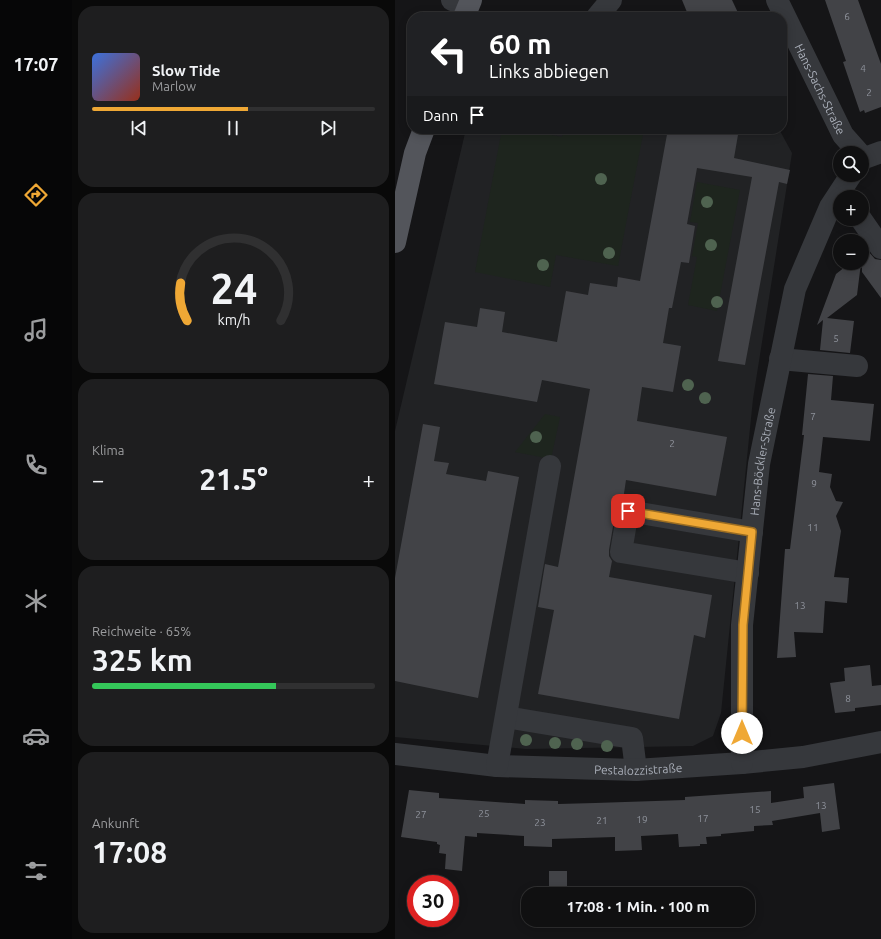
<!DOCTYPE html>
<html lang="de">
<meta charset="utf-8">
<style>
body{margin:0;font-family:Ubuntu,sans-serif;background:#1e1e1f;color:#f1f3f6;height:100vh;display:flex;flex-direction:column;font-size:15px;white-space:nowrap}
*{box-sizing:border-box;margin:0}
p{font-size:13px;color:#9c9d9f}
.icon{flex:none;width:22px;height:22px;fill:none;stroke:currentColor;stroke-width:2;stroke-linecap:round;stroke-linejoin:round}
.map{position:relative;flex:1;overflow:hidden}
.panel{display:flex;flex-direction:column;gap:6px;padding:6px;background:#090909;width:323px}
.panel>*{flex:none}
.top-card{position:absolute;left:12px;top:12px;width:380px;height:122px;border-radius:16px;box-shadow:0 2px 10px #0003,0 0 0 1px #303031;background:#202124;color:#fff;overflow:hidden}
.controls{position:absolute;left:438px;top:146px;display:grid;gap:8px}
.controls a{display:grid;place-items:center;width:36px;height:36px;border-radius:50%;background:#101011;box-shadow:0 2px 10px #0003,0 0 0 1px #303031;font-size:20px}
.speed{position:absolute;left:12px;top:875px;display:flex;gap:8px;font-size:20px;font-weight:700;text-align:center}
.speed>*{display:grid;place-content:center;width:52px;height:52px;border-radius:50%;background:#101011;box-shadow:0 2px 10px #0003,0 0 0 1px #303031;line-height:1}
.speed .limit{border:6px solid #d22;background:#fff;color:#111}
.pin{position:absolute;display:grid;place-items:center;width:34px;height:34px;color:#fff;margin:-17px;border-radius:8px;box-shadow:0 2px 6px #0006}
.me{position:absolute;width:44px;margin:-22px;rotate:0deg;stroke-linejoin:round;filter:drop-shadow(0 0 3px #0008)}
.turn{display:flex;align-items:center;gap:14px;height:84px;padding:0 16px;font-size:18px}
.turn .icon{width:52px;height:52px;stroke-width:2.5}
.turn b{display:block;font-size:28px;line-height:34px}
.then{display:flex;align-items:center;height:38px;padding:0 16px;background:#0003;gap:8px;font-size:15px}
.big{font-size:30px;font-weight:700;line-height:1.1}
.panel .widget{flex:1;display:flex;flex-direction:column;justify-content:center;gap:6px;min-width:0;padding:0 14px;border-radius:16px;background:#1e1e1f}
.panel .dial{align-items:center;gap:0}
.dial svg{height:104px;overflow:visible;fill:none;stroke:#303031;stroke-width:7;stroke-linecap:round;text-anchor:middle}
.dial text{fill:#f1f3f6;stroke:none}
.song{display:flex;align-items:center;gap:12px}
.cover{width:48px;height:48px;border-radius:6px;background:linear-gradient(135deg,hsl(220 70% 55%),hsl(10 70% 35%))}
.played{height:4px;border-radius:2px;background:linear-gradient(90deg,#efa835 55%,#303031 55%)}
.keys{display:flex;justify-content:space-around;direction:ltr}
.heat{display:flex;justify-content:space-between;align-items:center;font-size:22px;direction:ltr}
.charge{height:6px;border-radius:3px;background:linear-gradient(90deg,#34c759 65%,#303031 0)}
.trip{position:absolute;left:126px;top:887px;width:234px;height:40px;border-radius:16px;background:#101011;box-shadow:0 2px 10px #0003,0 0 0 1px #303031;font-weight:700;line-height:40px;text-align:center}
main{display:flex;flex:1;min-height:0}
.menu{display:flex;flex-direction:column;width:72px;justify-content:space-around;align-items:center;background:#060607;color:#9c9d9f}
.menu .icon{width:28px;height:28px}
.menu .on{color:#efa835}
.menu b{font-size:18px;color:#f1f3f6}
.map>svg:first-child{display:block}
.built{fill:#212224}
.green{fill:#1e251e}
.building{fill:#424347}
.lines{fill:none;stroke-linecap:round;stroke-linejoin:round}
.minor{stroke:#36383c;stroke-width:22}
.major{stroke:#53555b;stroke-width:22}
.tree{fill:#4f6350}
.route-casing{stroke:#9b6d22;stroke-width:10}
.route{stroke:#efa835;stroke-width:7}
.labels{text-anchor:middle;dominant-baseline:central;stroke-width:4;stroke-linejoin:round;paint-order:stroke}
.number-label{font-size:10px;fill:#8e929b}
.street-label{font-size:12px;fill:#a8adb7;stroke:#101012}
</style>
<main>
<nav class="menu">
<b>17:07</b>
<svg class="icon on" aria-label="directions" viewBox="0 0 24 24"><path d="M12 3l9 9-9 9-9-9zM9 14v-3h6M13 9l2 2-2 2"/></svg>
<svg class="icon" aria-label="music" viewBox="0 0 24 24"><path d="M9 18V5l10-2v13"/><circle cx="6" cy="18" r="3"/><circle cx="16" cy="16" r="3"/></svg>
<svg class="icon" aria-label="phone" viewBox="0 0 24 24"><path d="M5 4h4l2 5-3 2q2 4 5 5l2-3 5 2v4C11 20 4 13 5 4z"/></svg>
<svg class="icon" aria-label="climate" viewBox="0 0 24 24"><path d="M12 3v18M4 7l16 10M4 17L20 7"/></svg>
<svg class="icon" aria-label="car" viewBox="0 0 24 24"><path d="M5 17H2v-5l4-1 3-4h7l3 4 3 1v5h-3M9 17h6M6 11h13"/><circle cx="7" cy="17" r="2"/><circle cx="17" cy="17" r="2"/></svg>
<svg class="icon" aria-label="filters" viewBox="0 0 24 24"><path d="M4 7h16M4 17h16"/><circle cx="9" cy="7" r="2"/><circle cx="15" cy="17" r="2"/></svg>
</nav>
<section class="panel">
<div class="widget">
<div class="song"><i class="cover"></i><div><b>Slow Tide</b><p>Marlow</p></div></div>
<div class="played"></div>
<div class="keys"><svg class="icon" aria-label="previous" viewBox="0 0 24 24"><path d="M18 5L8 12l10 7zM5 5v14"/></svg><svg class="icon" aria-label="pause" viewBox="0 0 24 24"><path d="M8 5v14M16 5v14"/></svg><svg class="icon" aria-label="next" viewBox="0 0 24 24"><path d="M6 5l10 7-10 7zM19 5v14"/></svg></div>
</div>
<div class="widget dial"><svg viewBox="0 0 100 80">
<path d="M14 69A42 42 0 1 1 86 69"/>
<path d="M14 69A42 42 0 0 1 9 40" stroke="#efa835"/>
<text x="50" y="56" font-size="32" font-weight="700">24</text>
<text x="50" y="72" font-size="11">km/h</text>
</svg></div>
<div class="widget"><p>Klima</p>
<div class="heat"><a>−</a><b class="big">21.5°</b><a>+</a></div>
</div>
<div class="widget"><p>Reichweite · 65%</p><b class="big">325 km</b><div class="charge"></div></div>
<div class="widget"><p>Ankunft</p><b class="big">17:08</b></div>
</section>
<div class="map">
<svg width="486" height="939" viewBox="0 0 486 939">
<rect width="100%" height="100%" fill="#151517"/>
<!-- built -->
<polygon class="built" points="71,129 384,129 397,153 358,399 326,713 318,736 298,746 131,749 0,737 0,431"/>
<!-- green -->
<g class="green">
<polygon points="107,129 128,129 167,137 169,129 249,129 223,266 161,255 155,287 80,272"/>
<polygon points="302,182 345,190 322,311 293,305 302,257 297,256 303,223 295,222"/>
<polygon points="150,414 165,417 156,459 120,452"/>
</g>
<!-- building -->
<g class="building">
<polygon points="287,0 337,0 345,17 294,17"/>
<polygon points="430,0 463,0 486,64 486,107 470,113 469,110 465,112 448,62 451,61"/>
<polygon points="273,129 344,129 339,158 395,170 392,184 384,182 350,365 323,361 357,177 302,168 292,224 300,226 294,263 286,262 277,308 274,308 268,343 286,346 278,392 247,387 242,421 332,437 321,496 231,480 228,500 223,503 221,509 214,550 214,556 217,561 214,577 317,595 310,638 299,635 284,719 143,694 159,610 143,607 150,564 163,567 195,389 147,380 142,402 39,384 50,322 82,327 85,308 110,312 107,332 162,342 171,291 193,295 195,283 222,287 223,277 245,281"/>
<polygon points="472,250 480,259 486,260 486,298 467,272 467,254"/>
<polygon points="455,263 466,263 462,295 432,318 459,321 455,353 425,350 428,320 422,325 441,274"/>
<polygon points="413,374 438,376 436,400 479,404 475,441 428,437 424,472 437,474 435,487 441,501 448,502 441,516 446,531 439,577 454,578 452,603 430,601 428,633 399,632 401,657 382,658 390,549 395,549 409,435 407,435"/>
<polygon points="28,424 45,427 39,461 54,463 51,474 91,481 93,471 124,477 83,698 0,681 0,578"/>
<polygon points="475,665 477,686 486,685 486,705 460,708 460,711 440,713 435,683 450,681 449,668"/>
<polygon points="439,783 445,829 427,832 425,813 377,821 378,825 359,826 359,831 326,834 326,836 311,837 312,844 305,844 305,846 284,847 283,834 246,836 247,850 220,851 220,837 157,839 157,847 129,846 129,836 82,833 82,837 70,836 67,871 50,869 51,854 44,853 45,845 42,844 42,842 6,837 14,790 44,793 44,798 130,804 130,800 163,801 163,804 200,803 290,800 290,797 376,791 376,803 409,798 408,787"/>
<rect x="154" y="871" width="18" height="23"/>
</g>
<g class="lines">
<!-- minor -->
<g class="minor">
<polyline points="57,0 73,6"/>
<path id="s1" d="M382,0L448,135L464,153"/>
<polyline points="202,17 216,0"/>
<polyline points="467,159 486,152"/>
<polyline points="466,219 486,248"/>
<polyline points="385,359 462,366"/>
<polyline points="353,573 226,552 233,511 357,532"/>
<polyline points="111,717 237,738 241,770"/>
<path id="s2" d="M0,754L102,766L241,770L347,763L408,757L486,742"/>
<path id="s3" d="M347,763V625L364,464L400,289L435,207L456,175"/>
<polyline points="102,766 155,466"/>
</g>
<!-- major -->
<g class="major">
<polyline points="69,17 76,0"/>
<polyline points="0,242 20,153 29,129"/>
</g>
</g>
<!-- trees -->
<g class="tree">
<circle cx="206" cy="179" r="6"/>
<circle cx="312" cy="202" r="6"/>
<circle cx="316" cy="245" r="6"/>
<circle cx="214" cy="253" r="6"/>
<circle cx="148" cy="265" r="6"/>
<circle cx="322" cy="302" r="6"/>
<circle cx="293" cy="385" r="6"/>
<circle cx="310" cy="398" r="6"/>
<circle cx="141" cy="437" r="6"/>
<circle cx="131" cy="740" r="6"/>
<circle cx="160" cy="743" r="6"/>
<circle cx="182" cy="744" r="6"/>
<circle cx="212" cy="746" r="6"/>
</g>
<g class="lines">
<!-- route casing -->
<g class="route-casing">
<polyline id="route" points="233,511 357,532 348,625 347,733"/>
</g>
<!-- route -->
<use href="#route" class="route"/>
</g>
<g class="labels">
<!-- number labels -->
<g class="number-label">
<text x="452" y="16">6</text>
<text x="468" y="68">4</text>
<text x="474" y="92">2</text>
<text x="441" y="338">5</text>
<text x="418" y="416">7</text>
<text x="277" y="443">2</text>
<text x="419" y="483">9</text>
<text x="418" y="527">11</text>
<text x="405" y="605">13</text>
<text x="453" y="698">8</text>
<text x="426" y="805">13</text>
<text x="360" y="809">15</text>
<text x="89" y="813">25</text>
<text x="26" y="814">27</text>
<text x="308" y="818">17</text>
<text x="247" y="819">19</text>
<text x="207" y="820">21</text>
<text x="145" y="822">23</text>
</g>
<!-- street labels -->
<g class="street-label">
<text stroke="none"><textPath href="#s1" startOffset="99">Hans-Sachs-Straße</textPath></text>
<text stroke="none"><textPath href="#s3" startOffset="303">Hans-Böckler-Straße</textPath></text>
<text stroke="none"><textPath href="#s2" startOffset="244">Pestalozzistraße</textPath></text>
</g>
</g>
</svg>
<div class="controls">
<a><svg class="icon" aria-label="search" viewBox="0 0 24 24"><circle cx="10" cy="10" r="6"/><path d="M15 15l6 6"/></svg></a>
<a>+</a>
<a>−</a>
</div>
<div class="speed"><div class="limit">30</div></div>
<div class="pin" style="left:233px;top:511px;background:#d93025"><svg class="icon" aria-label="arrive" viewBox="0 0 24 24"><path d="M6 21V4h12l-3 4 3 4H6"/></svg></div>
<svg class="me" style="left:347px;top:733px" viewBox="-20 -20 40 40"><circle r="19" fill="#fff"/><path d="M0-13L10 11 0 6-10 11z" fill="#efa835"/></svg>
<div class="trip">17:08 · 1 Min. · 100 m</div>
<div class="top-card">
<div class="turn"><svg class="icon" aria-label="left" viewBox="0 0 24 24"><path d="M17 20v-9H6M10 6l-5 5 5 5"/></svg><div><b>60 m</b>Links abbiegen</div></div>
<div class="then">Dann<svg class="icon" aria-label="arrive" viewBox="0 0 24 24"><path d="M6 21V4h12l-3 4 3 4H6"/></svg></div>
</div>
</div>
</main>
